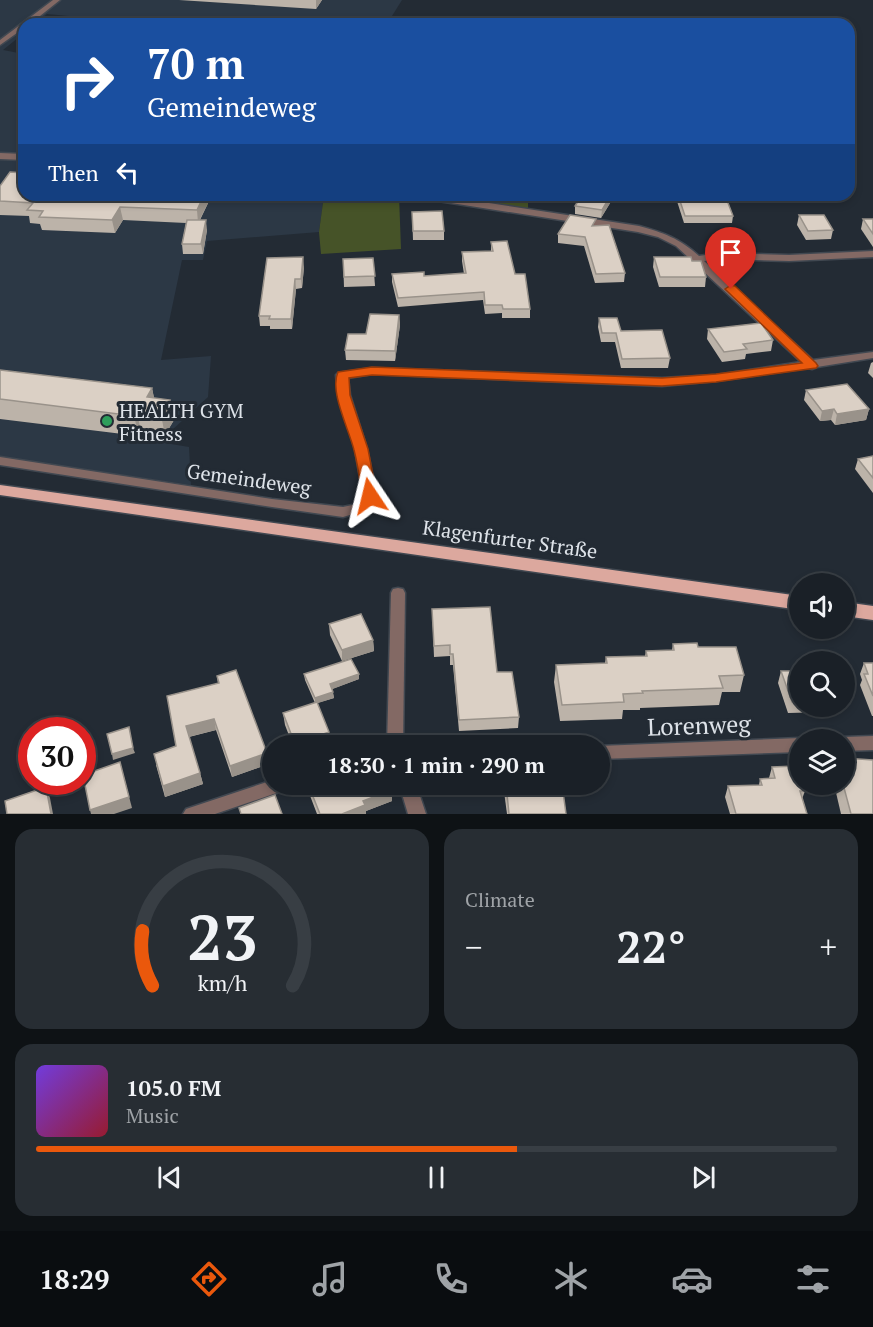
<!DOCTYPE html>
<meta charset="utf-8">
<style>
body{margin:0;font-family:"PT Serif",serif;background:#272d33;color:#f1f3f6;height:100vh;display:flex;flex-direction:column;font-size:22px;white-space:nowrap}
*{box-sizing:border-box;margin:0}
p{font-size:20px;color:#9fa3a7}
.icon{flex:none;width:33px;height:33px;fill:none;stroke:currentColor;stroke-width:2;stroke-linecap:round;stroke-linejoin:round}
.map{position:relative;height:814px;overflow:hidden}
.panel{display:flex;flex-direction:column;gap:15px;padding:15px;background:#0e1215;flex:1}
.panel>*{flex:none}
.guide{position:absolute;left:18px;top:18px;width:837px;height:183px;border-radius:18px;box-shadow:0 3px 9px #0003,0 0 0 2px #383e44;background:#1a4fa0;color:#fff;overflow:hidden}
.controls{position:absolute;left:789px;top:573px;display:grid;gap:12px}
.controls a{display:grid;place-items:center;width:66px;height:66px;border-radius:50%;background:#1a2027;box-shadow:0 3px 9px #0003,0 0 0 2px #383e44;font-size:30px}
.speed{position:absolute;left:18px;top:717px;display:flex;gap:12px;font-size:30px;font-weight:700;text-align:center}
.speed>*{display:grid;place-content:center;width:78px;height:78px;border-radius:50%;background:#1a2027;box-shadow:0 3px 9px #0003,0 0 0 2px #383e44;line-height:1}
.speed .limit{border:9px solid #d22;background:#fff;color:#111}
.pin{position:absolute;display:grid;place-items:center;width:51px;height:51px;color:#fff;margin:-62px -26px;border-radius:50% 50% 50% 0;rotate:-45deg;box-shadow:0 0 6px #0007}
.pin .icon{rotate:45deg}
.me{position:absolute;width:66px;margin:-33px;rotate:350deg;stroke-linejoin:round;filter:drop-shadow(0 0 4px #0008)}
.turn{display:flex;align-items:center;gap:21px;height:126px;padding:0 30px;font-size:27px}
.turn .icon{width:78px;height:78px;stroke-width:2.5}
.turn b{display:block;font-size:42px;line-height:51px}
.then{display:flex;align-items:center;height:57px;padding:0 30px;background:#0003;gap:12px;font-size:22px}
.big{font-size:45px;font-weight:700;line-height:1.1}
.panel .widget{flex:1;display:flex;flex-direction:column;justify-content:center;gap:9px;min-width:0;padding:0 21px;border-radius:18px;background:#272d33}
.panel .dial{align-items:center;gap:0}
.dial svg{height:156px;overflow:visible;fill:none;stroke:#383e44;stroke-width:7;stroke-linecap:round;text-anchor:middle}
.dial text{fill:#f1f3f6;stroke:none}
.song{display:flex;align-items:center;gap:18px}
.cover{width:72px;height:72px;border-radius:9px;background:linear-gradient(135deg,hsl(260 70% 55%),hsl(350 70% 35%))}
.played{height:6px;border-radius:3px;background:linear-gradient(90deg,#ea580c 60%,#383e44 60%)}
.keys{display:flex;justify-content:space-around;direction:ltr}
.heat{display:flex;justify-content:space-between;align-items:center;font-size:33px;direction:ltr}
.panel .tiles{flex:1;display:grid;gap:15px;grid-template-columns:1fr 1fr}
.widget:last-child{grid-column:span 2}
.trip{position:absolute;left:262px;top:735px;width:348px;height:60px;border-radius:30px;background:#1a2027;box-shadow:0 3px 9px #0003,0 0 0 2px #383e44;font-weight:700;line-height:60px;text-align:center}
.menu{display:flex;height:96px;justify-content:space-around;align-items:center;background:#0a0d10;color:#9fa3a7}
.menu .icon{width:42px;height:42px}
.menu .on{color:#ea580c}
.menu b{font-size:27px;color:#f1f3f6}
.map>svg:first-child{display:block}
.built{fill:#2c3845}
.green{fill:#465328}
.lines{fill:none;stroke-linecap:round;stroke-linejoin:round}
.street-casing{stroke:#414851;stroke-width:3}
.primary-casing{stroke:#414851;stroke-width:3}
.street{fill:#836964;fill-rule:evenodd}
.primary{fill:#dca89e;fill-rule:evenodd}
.wall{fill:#bcb3a9}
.shaded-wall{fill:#99928a}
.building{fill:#dbd0c5;stroke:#99928a;stroke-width:1.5}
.route{fill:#ea580c;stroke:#983908;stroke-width:1.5}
.leisure-dot{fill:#2e9e5b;stroke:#232b34;stroke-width:2}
.labels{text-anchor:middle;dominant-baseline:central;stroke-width:6;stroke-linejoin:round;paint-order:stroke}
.poi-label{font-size:20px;fill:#dee3e9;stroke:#232b34;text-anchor:start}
.street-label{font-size:20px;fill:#dee3e9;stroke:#232b34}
.near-street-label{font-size:24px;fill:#dee3e9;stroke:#232b34}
</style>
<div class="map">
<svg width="873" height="814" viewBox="0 0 873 814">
<rect width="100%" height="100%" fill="#232b34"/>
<!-- built -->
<polygon class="built" points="0,0 402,0 387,24 154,24 47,14 35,24 24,24 24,33 3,50 24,54 24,195 324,195 319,232 207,241 203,260 182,260 161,360 211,356 208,397 159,442 189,447 191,485 0,457"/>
<!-- green -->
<g class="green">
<polygon points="324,195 399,195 401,249 321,254 319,232"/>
<polygon points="499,195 528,195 528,210 500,206"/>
</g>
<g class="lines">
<!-- street casing -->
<g class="street-casing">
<g id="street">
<polygon points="53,0 60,0 30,24 24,24 24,28 0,45 0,40"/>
<polygon points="0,153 24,154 24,160 0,159"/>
<path d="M414,195H437L639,226C664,233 679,238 699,256L718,253L789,255L873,251V257L789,261L718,259L704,261L813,360L873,352V358L817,367L812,369L808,368L716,381L662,386L372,374L348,378L350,395L367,449L377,497L367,510L343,517L272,507L0,465V457L272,499L343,507L357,504L363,496L355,449L338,395L336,375L338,373L372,368L662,378L716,375L801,362L676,246L658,237L638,232L419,198Z"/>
<polygon points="398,588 403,589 405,593 403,746 387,746 391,593 393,589"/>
<polygon points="873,736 873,750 844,751 844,740 838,740 844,737"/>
<polygon points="800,738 804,740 800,740 800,752 600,759 599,746"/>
<polygon points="273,780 273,784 290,784 288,789 215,814 183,814 186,809"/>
<polygon points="399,784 416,784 426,814 408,814"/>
</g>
</g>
<!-- primary casing -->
<g class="primary-casing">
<g id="primary">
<polygon points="0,485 800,596 800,610 0,495"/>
<polygon points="844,602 873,606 873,620 844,616"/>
</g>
</g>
<!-- street -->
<use href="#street" class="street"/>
<!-- primary -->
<use href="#primary" class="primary"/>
</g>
<!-- wall -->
<g class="wall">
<polygon points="179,0 322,0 316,9"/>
<polygon points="0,186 212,195 200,220 207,230 203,254 183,254 182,244 186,223 123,220 115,233 42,230 40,224 30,223 29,216 0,215"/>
<polygon points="582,195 615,195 601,218 575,214 575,206"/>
<polygon points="675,195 725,195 733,216 732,223 684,223"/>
<polygon points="412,212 444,231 444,240 413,240"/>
<polygon points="799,215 833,230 831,239 806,240 797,225"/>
<polygon points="863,219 873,219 873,247 861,229"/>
<polygon points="596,226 625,273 624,282 595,283 584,246 558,243 558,234"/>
<polygon points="491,242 515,274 530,309 530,318 502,318 502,313 485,314 483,300 398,307 392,282 392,274 424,276 464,274 462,261 462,252 491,251"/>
<polygon points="654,257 692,261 706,277 705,287 659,287 653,267"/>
<polygon points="373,258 375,286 344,287 343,259"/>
<polygon points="304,267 302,288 296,289 292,329 270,329 270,326 260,326 259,316"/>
<polygon points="399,315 400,325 395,361 346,360 345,350 366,334"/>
<polygon points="599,318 670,358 668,368 621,368 615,342 601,342 598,327"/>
<polygon points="708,329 773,340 771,351 746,354 745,359 722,362 707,339"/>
<polygon points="873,362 873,378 868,373 871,363"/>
<polygon points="0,370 152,388 154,398 170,400 174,420 165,435 141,432 139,436 0,419"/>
<polygon points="806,390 869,409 866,420 835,425 831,420 820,421 804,400"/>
<polygon points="873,456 873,493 855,469 858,459"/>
<polygon points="432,609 497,672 519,717 518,728 459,731 453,665 450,665 450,656 434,657"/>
<polygon points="329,624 373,640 374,651 342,661 330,635"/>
<polygon points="673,644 698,647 744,675 740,692 722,692 719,705 640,708 640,710 623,710 622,719 560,721 554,682 556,665 605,663 606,657 645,656 646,651 672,650"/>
<polygon points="864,663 873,663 873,716 872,716 860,685 862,680 860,674"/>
<polygon points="781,671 800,671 800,706 831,706 829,712 788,713 778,683"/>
<polygon points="304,674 359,679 332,689 334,698 317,703 329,732 330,743 324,746 293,746 285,725 283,713 315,703 305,680"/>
<polygon points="217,676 267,753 269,764 232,777 216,730 189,737 200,773 203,784 165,797 156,765 176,746 218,684"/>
<polygon points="772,767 805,791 802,799 807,814 730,814 725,797 728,786 759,785 760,779 769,778"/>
<polygon points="308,784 389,784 392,801 366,811 366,814 317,814 309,793"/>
<polygon points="503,784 562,784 566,814 507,814"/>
<polygon points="834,784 844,784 873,814 841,814"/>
</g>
<!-- shaded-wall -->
<g class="shaded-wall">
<polygon points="316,0 322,0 316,9"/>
<polygon points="204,195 212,195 198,223 197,210"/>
<polygon points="611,195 615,195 601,218 602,210"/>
<polygon points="120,207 123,220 115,233 112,220"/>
<polygon points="206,220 207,230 203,254 201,244"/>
<polygon points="303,257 304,267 302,288 301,279"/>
<polygon points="295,279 296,289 292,329 291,319"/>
<polygon points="399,315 400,325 395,361 395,351"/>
<polygon points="152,388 156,408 147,397"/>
<polygon points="170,400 174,420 165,435 161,415"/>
<polygon points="834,409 831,420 820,421 822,411"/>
<polygon points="869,409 866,420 835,425 837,414"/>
<polygon points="137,412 141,432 139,436 134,416"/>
<polygon points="373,640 374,651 342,661 342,650"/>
<polygon points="359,674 359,679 330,690 330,684"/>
<polygon points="333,692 334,698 315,704 315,698"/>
<polygon points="214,719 216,730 188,737 186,726"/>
<polygon points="329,732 330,743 324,746 296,746 295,744"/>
<polygon points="133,748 135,753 113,760 112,754"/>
<polygon points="267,753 269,764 232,777 230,766"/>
<polygon points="123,773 132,808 114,814 91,814 90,810"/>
<polygon points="200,773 203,784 165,797 163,786"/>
<polygon points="36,782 54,782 37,786"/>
<polygon points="46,787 50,798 53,814 51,814"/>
<polygon points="392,790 392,801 366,811 366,814 342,814 363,801"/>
</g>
<!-- building -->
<g class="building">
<polygon points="10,172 24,173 24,195 204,195 197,210 120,207 112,220 39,217 43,211 27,210 33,203 0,201 0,186"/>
<polygon points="582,195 611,195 602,210 575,206"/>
<polygon points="678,195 725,195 733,216 685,216"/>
<polygon points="442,211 444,231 413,231 412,212"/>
<polygon points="570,215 596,219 592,226 609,225 625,273 596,274 585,237 558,234"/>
<polygon points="799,215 824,215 833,230 808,231"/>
<polygon points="863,219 873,219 873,234"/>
<polygon points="187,220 206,220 201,244 182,244"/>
<polygon points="507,241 515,274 525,274 530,309 503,309 502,305 485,305 484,292 398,298 392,274 424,272 424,276 466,273 462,252 493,251 491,242"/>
<polygon points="303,257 301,279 295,279 291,319 269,319 270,316 259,316 267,258"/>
<polygon points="654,257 691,257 692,261 701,261 706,277 660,277"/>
<polygon points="373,258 375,276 344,277 343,259"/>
<polygon points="370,314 399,315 395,351 345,350 348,334 366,334"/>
<polygon points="599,318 617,318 621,331 662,330 670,358 622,359 616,333 602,333"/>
<polygon points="761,323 773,340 743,344 747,349 724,352 708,329"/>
<polygon points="0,370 152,388 147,397 170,400 161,415 137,412 134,416 0,399"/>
<polygon points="847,384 869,409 837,414 834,409 822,411 806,390"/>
<polygon points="873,456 873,478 858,459"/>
<polygon points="490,607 497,672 512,672 519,717 459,720 453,654 450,654 450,645 434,646 432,609"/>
<polygon points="361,614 373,640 342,650 329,624"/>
<polygon points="697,643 698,647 736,647 744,675 719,676 723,688 642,691 643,693 623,694 624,702 562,705 556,665 607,663 606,657 647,656 646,651 674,650 673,644"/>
<polygon points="351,659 359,674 330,684 333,692 315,698 304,674"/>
<polygon points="864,663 873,663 873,696 864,674 868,674"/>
<polygon points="236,670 267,753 230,766 214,719 186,726 200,773 163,786 154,754 176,746 167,696 219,683 217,676"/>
<polygon points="781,671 800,671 800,702 792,702"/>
<polygon points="317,702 329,732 295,744 283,713"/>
<polygon points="129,727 133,748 112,754 107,734"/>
<polygon points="844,758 873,760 873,814 851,814 843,784 844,784"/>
<polygon points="120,762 129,797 90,810 83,775"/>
<polygon points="796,766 800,775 800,784 803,784 805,791 800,791 807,814 736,814 728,786 762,785 760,779 775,778 772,767"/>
<polygon points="308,784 389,784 392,790 363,801 365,805 342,814 320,814"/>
<polygon points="506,784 562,784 566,814 509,814"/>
<polygon points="46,787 51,814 7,814 5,801"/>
<polygon points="275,795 282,814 241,814 239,808"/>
</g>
<!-- route -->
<path class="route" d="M731,285L735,286L816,363L818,366L816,368L716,382L662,386L372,375L349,378L350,395L368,449L377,496L370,502L362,496C360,481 358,465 354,450C349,429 329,391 338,372L372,367L662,378L716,374L802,363L727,291L725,289Z"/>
<!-- markers -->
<circle class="leisure-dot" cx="107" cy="421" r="6"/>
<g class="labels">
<!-- poi labels -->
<g class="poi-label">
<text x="119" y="410">HEALTH GYM<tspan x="119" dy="23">Fitness</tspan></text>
</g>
<!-- street labels -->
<g class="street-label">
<text transform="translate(249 479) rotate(8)">Gemeindeweg</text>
<text transform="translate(510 539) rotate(8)">Klagenfurter Straße</text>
</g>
<!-- near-street labels -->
<g class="near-street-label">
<text transform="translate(699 725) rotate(-2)">Lorenweg</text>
</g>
</g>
</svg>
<div class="controls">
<a><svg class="icon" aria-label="sound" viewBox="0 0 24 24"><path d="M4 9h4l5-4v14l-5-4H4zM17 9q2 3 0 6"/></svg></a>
<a><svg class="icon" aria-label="search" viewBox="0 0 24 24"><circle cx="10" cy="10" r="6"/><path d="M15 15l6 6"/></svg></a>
<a><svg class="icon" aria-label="layers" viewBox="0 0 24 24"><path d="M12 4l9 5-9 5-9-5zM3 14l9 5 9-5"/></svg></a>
</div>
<div class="speed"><div class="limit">30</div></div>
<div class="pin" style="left:731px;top:289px;background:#d93025"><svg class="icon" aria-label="arrive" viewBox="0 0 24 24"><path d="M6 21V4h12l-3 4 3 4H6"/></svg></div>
<svg class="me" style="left:370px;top:496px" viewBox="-20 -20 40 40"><path d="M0-17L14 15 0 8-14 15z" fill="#ea580c" stroke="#fff" stroke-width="4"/></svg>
<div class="trip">18:30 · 1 min · 290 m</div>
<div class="guide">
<div class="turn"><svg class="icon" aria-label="right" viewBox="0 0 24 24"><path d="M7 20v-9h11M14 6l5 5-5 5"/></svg><div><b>70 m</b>Gemeindeweg</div></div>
<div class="then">Then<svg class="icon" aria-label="left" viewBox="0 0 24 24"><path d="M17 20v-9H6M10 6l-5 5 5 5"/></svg></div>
</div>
</div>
<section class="panel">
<div class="tiles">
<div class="widget dial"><svg viewBox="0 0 100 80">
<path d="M14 69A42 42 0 1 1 86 69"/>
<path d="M14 69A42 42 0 0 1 9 41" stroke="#ea580c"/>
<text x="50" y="56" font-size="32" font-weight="700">23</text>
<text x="50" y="72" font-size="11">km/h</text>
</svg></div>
<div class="widget"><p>Climate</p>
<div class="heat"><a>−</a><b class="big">22°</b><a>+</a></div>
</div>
<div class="widget">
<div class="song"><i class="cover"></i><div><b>105.0 FM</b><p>Music</p></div></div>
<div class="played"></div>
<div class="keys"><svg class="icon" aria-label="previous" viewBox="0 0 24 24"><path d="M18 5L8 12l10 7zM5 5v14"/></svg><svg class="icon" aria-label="pause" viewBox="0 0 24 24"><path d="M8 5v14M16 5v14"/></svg><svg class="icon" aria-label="next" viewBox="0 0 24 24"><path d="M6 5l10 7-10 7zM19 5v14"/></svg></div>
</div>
</div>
</section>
<nav class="menu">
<b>18:29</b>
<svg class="icon on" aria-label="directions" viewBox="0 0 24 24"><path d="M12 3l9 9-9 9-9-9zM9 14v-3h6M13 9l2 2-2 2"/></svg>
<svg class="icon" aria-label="music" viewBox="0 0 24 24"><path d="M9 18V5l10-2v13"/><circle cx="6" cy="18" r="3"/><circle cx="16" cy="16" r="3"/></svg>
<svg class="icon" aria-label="phone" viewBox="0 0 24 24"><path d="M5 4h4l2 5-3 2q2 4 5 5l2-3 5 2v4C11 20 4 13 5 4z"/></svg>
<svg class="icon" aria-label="climate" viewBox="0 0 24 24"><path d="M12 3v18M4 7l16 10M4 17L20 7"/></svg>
<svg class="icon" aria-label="car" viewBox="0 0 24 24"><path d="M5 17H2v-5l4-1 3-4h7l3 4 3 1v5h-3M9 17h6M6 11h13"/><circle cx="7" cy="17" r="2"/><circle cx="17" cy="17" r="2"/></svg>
<svg class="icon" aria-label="filters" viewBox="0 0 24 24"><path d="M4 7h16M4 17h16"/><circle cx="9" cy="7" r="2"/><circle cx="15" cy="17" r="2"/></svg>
</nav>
